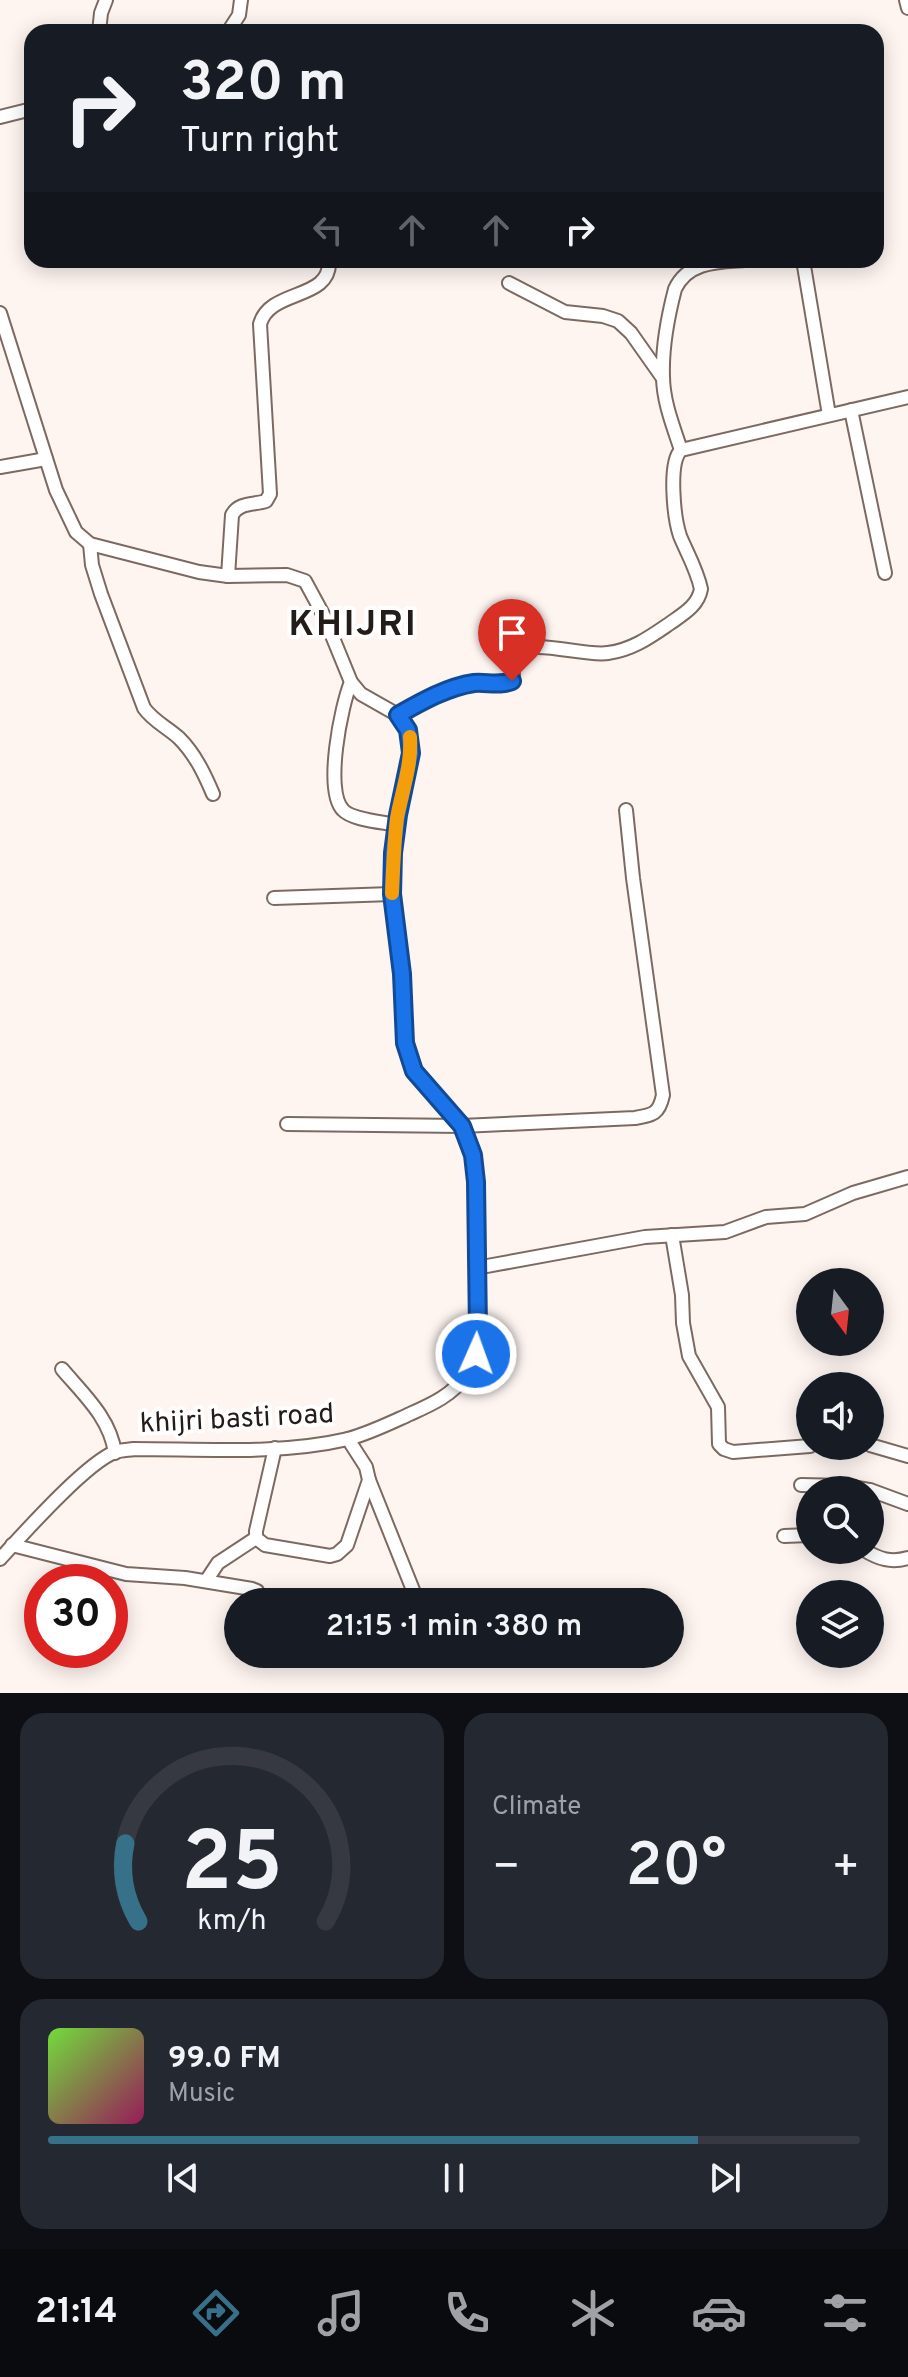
<!DOCTYPE html>
<meta charset="utf-8">
<style>
body{margin:0;font-family:Overpass,sans-serif;background:#242831;color:#f1f3f6;height:100vh;display:flex;flex-direction:column;font-size:30px;white-space:nowrap}
*{box-sizing:border-box;margin:0}
p{font-size:26px;color:#9ea1a6}
.icon{flex:none;width:44px;height:44px;fill:none;stroke:currentColor;stroke-width:2;stroke-linecap:round;stroke-linejoin:round}
.map{position:relative;height:1693px;overflow:hidden}
.side{display:flex;flex-direction:column;gap:20px;padding:20px;background:#0d0f14;flex:1}
.side>*{flex:none}
.hud{position:absolute;left:24px;top:24px;width:860px;height:244px;border-radius:24px;box-shadow:0 4px 20px #0003;background:#171b24;color:#f1f3f6;overflow:hidden}
.needle{width:52px;rotate:165deg}
.fabs{position:absolute;left:796px;top:1268px;display:grid;gap:16px}
.fabs a{display:grid;place-items:center;width:88px;height:88px;border-radius:50%;background:#171b24;box-shadow:0 4px 20px #0003;font-size:40px}
.speed{position:absolute;left:24px;top:1564px;display:flex;gap:16px;font-size:40px;font-weight:700;text-align:center}
.speed>*{display:grid;place-content:center;width:104px;height:104px;border-radius:50%;background:#171b24;box-shadow:0 4px 20px #0003;line-height:1}
.speed .limit{border:12px solid #d22;background:#fff;color:#111}
.pin{position:absolute;display:grid;place-items:center;width:68px;height:68px;color:#fff;margin:-82px -34px;border-radius:50% 50% 50% 0;rotate:-45deg;box-shadow:0 0 8px #0007}
.pin .icon{rotate:45deg}
.me{position:absolute;width:88px;margin:-44px;rotate:2deg;stroke-linejoin:round;filter:drop-shadow(0 0 6px #0008)}
.turn{display:flex;align-items:center;gap:28px;height:168px;padding:0 24px;font-size:36px}
.turn .icon{width:104px;height:104px;stroke-width:2.5}
.turn b{display:block;font-size:56px;line-height:68px}
.lanes{display:flex;align-items:center;height:76px;padding:0 24px;background:#0003;justify-content:center;gap:40px;direction:ltr}
.lanes .off{opacity:.35}
.big{font-size:60px;font-weight:600;line-height:1.1}
.side .tile{flex:1;display:flex;flex-direction:column;justify-content:center;gap:12px;min-width:0;padding:0 28px;border-radius:24px;background:#242831}
.side .dial{align-items:center;gap:0}
.dial svg{height:208px;overflow:visible;fill:none;stroke:#363941;stroke-width:7;stroke-linecap:round;text-anchor:middle}
.dial text{fill:#f1f3f6;stroke:none}
.song{display:flex;align-items:center;gap:24px}
.cover{width:96px;height:96px;border-radius:12px;background:linear-gradient(135deg,hsl(100 70% 55%),hsl(330 70% 35%))}
.played{height:8px;border-radius:4px;background:linear-gradient(90deg,#377089 80%,#363941 80%)}
.keys{display:flex;justify-content:space-around;direction:ltr}
.heat{display:flex;justify-content:space-between;align-items:center;font-size:44px;direction:ltr}
.side .tiles{flex:1;display:grid;gap:20px;grid-template-columns:1fr 1fr}
.tile:last-child{grid-column:span 2}
.trip{position:absolute;left:224px;top:1588px;width:460px;height:80px;border-radius:40px;background:#171b24;box-shadow:0 4px 20px #0003;font-weight:600;line-height:80px;text-align:center}
.tabs{display:flex;height:128px;justify-content:space-around;align-items:center;background:#090b0e;color:#9ea1a6}
.tabs .icon{width:56px;height:56px}
.tabs .on{color:#377089}
.tabs b{font-size:36px;color:#f1f3f6}
.map>svg:first-child{display:block}
.lines{fill:none;stroke-linecap:round;stroke-linejoin:round}
.street-casing{stroke:#7c6a61;stroke-width:16}
.street{stroke:#fff;stroke-width:12}
.route-casing{stroke:#114b97;stroke-width:20}
.route{stroke:#1a73e8;stroke-width:14}
.slow{stroke:#f59e0b;stroke-width:14}
.labels{text-anchor:middle;dominant-baseline:central;stroke-width:8;stroke-linejoin:round;paint-order:stroke}
.street-label{font-size:28px;fill:#241c19;stroke:#fff}
.district-label{font-size:36px;font-weight:bold;letter-spacing:2px;fill:#241c19;stroke:#fff}
</style>
<div class="map">
<svg width="908" height="1693" viewBox="0 0 908 1693">
<rect width="100%" height="100%" fill="#fef5f1"/>
<g class="lines">
<!-- street casing -->
<g class="street-casing">
<g id="street">
<polyline points="906,0 908,8"/>
<polyline points="99,32 101,13 106,0"/>
<polyline points="228,32 239,15 241,0"/>
<polyline points="0,117 32,109"/>
<polyline points="803,260 829,415"/>
<polyline points="509,283 565,312 603,316 618,321 631,333 662,377"/>
<path d="M0,313L56,490L76,532L90,544L199,572L228,576L287,575L305,581L324,616L351,682L361,694L398,715L408,730L411,753L397,825L393,853L392,894L402,974L405,1043L414,1071L462,1126L473,1155L476,1182L478,1330C476,1347 475,1362 465,1376C453,1395 430,1405 410,1414C390,1423 370,1433 348,1439C279,1455 204,1449 134,1449C128,1450 121,1450 115,1452C86,1463 23,1534 0,1559"/>
<polyline points="851,410 885,573"/>
<path d="M681,450C673,426 663,401 663,376C662,348 668,316 675,289C688,261 718,262 745,260"/>
<polyline points="0,467 46,459"/>
<path d="M90,544L92,565L101,594L144,708C153,721 167,727 179,738C195,754 204,773 213,794"/>
<path d="M228,576L232,515C239,502 254,505 266,501L270,494L260,324C270,288 332,301 329,260"/>
<path d="M351,682C341,706 324,791 343,810C352,820 383,822 397,825"/>
<path d="M398,715C421,702 445,689 471,684C484,682 498,686 510,682L513,676L512,655C530,636 582,657 608,653C632,650 650,637 669,624C683,614 698,606 701,589C697,570 687,553 680,536C674,518 668,463 681,450L908,397"/>
<polyline points="274,898 392,894"/>
<path d="M287,1124L462,1126L635,1118C653,1115 659,1114 663,1095L633,878L626,810"/>
<polyline points="672,1235 682,1295 683,1323 689,1356 718,1407 719,1444 724,1449 733,1452 810,1446"/>
<polyline points="476,1268 645,1237 725,1232 766,1217 805,1214 853,1193 908,1177"/>
<path d="M62,1369C84,1395 110,1418 115,1453"/>
<polyline points="870,1445 908,1456"/>
<polyline points="275,1448 256,1531 256,1538 265,1545 330,1556 337,1554 347,1545 369,1480 366,1467 348,1439"/>
<polyline points="369,1480 415,1595"/>
<polyline points="801,1485 846,1486 869,1490"/>
<polyline points="870,1490 908,1504"/>
<polyline points="784,1536 810,1535"/>
<polyline points="12,1545 126,1574 185,1578 252,1589 257,1591 259,1602"/>
<path d="M864,1550C879,1559 891,1563 908,1558"/>
<polyline points="206,1581 218,1563 256,1538"/>
<polyline points="257,1656 257,1654"/>
</g>
</g>
<!-- street -->
<use href="#street" class="street"/>
</g>
<g class="lines">
<!-- route casing -->
<g class="route-casing">
<path id="route" d="M476,1354L478,1330L476,1182L473,1155L462,1126L414,1071L405,1043L402,974L392,894L393,853L398,815L411,753L408,730L398,715C421,702 447,687 474,683C487,682 500,686 512,681"/>
</g>
<!-- route -->
<use href="#route" class="route"/>
<!-- slow -->
<path class="slow" d="M392,893C393,868 394,843 397,818C402,791 412,765 410,737"/>
</g>
<g class="labels">
<!-- street labels -->
<g class="street-label">
<text transform="translate(237 1420) rotate(-3)">khijri basti road</text>
</g>
<!-- district labels -->
<g class="district-label">
<text x="353" y="626">KHIJRI</text>
</g>
</g>
</svg>
<div class="fabs">
<a><svg class="needle" viewBox="-14 -14 28 28"><path d="M0-13l5 13h-10z" fill="#e53935"/><path d="M0 13l5-13h-10z" fill="#9ea1a6"/></svg></a>
<a><svg class="icon" aria-label="sound" viewBox="0 0 24 24"><path d="M4 9h4l5-4v14l-5-4H4zM17 9q2 3 0 6"/></svg></a>
<a><svg class="icon" aria-label="search" viewBox="0 0 24 24"><circle cx="10" cy="10" r="6"/><path d="M15 15l6 6"/></svg></a>
<a><svg class="icon" aria-label="layers" viewBox="0 0 24 24"><path d="M12 4l9 5-9 5-9-5zM3 14l9 5 9-5"/></svg></a>
</div>
<div class="speed"><div class="limit">30</div></div>
<div class="pin" style="left:512px;top:681px;background:#d93025"><svg class="icon" aria-label="arrive" viewBox="0 0 24 24"><path d="M6 21V4h12l-3 4 3 4H6"/></svg></div>
<svg class="me" style="left:476px;top:1354px" viewBox="-20 -20 40 40"><circle r="17" fill="#1a73e8" stroke="#fff" stroke-width="3"/><path d="M0-11L8 9 0 5-8 9z" fill="#fff"/></svg>
<div class="trip">21:15 · 1 min · 380 m</div>
<div class="hud">
<div class="turn"><svg class="icon" aria-label="right" viewBox="0 0 24 24"><path d="M7 20v-9h11M14 6l5 5-5 5"/></svg><div><b>320 m</b>Turn right</div></div>
<div class="lanes"><svg class="icon off" aria-label="left" viewBox="0 0 24 24"><path d="M17 20v-9H6M10 6l-5 5 5 5"/></svg><svg class="icon off" aria-label="ahead" viewBox="0 0 24 24"><path d="M12 20V5M6 11l6-6 6 6"/></svg><svg class="icon off" aria-label="ahead" viewBox="0 0 24 24"><path d="M12 20V5M6 11l6-6 6 6"/></svg><svg class="icon" aria-label="right" viewBox="0 0 24 24"><path d="M7 20v-9h11M14 6l5 5-5 5"/></svg></div>
</div>
</div>
<section class="side">
<div class="tiles">
<div class="tile dial"><svg viewBox="0 0 100 80">
<path d="M14 69A42 42 0 1 1 86 69"/>
<path d="M14 69A42 42 0 0 1 9 39" stroke="#377089"/>
<text x="50" y="56" font-size="32" font-weight="700">25</text>
<text x="50" y="72" font-size="11">km/h</text>
</svg></div>
<div class="tile"><p>Climate</p>
<div class="heat"><a>−</a><b class="big">20°</b><a>+</a></div>
</div>
<div class="tile">
<div class="song"><i class="cover"></i><div><b>99.0 FM</b><p>Music</p></div></div>
<div class="played"></div>
<div class="keys"><svg class="icon" aria-label="previous" viewBox="0 0 24 24"><path d="M18 5L8 12l10 7zM5 5v14"/></svg><svg class="icon" aria-label="pause" viewBox="0 0 24 24"><path d="M8 5v14M16 5v14"/></svg><svg class="icon" aria-label="next" viewBox="0 0 24 24"><path d="M6 5l10 7-10 7zM19 5v14"/></svg></div>
</div>
</div>
</section>
<nav class="tabs">
<b>21:14</b>
<svg class="icon on" aria-label="directions" viewBox="0 0 24 24"><path d="M12 3l9 9-9 9-9-9zM9 14v-3h6M13 9l2 2-2 2"/></svg>
<svg class="icon" aria-label="music" viewBox="0 0 24 24"><path d="M9 18V5l10-2v13"/><circle cx="6" cy="18" r="3"/><circle cx="16" cy="16" r="3"/></svg>
<svg class="icon" aria-label="phone" viewBox="0 0 24 24"><path d="M5 4h4l2 5-3 2q2 4 5 5l2-3 5 2v4C11 20 4 13 5 4z"/></svg>
<svg class="icon" aria-label="climate" viewBox="0 0 24 24"><path d="M12 3v18M4 7l16 10M4 17L20 7"/></svg>
<svg class="icon" aria-label="car" viewBox="0 0 24 24"><path d="M5 17H2v-5l4-1 3-4h7l3 4 3 1v5h-3M9 17h6M6 11h13"/><circle cx="7" cy="17" r="2"/><circle cx="17" cy="17" r="2"/></svg>
<svg class="icon" aria-label="filters" viewBox="0 0 24 24"><path d="M4 7h16M4 17h16"/><circle cx="9" cy="7" r="2"/><circle cx="15" cy="17" r="2"/></svg>
</nav>
